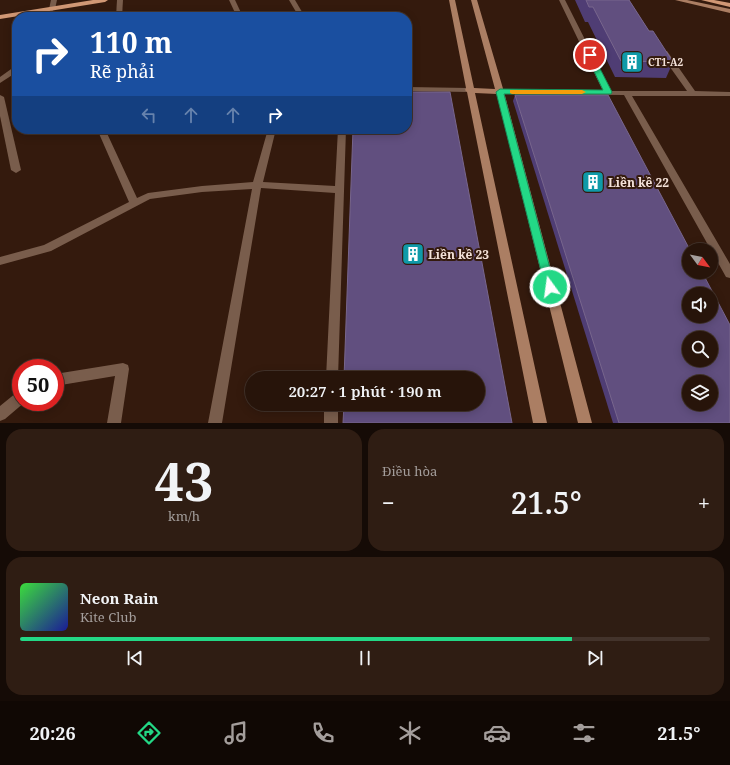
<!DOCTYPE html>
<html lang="vi">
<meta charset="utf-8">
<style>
body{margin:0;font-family:"Noto Serif",serif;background:#2f1d13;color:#f1f3f6;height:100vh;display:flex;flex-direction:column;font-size:15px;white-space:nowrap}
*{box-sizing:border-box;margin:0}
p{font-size:13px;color:#a49e9c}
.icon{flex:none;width:22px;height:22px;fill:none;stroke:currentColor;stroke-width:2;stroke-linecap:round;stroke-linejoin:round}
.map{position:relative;height:423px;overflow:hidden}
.details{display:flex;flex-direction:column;gap:6px;padding:6px;background:#150b06;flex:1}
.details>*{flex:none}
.top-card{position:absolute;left:12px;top:12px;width:400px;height:122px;border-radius:16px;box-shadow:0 2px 10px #0003,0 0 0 1px #43332b;background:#1a4fa0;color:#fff;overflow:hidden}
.needle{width:26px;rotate:122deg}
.controls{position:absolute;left:682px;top:243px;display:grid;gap:8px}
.controls a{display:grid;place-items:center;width:36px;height:36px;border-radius:50%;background:#27140a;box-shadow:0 2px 10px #0003,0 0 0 1px #43332b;font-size:20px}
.speed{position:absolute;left:12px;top:359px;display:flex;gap:8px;font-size:20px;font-weight:700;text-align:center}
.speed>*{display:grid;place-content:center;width:52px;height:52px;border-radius:50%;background:#27140a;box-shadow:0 2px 10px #0003,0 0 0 1px #43332b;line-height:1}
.speed .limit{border:6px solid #d22;background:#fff;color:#111}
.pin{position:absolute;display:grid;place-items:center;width:34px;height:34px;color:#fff;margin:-17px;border:2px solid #fff;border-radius:50%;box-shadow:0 1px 4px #0007}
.me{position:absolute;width:44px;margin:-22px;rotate:346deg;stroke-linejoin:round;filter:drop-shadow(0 0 3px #0008)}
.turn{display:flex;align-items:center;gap:14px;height:84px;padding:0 12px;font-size:18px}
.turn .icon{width:52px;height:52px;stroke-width:2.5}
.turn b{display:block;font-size:28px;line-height:34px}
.lanes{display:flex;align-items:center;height:38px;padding:0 12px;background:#0003;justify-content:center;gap:20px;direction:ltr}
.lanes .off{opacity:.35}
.big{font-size:30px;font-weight:600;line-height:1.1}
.details .widget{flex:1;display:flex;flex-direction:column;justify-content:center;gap:6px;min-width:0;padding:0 14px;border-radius:16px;background:#2f1d13}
.details .dial{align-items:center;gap:0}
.dial b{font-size:52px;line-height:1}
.song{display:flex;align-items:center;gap:12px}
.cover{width:48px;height:48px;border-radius:6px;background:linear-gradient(135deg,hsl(120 70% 55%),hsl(240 70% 35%))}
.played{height:4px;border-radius:2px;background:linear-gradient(90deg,#23d886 80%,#43332b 80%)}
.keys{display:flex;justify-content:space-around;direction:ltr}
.heat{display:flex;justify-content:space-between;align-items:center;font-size:22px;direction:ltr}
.details .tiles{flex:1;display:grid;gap:6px;grid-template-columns:1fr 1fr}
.widget:last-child{grid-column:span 2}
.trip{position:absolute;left:245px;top:371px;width:240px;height:40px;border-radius:20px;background:#27140a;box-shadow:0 2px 10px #0003,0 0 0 1px #43332b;font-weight:600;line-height:40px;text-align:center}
.menu{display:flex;height:64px;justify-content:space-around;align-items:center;background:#100804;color:#a49e9c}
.menu .icon{width:28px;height:28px}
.menu .active{color:#23d886}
.menu b{font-size:18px;color:#f1f3f6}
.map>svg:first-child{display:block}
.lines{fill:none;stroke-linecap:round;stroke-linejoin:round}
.minor{fill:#795d4c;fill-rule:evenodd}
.secondary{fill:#ab7e63;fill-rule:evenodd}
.primary{fill:#d19875;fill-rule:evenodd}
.wall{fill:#4f3d74}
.building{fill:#614f7f;stroke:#78668d;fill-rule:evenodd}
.route{fill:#23d886;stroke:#178c57}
.slow{fill:#f59e0b}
.labels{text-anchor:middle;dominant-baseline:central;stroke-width:4;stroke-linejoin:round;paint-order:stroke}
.far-poi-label{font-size:10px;font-weight:bold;fill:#f4e2d9;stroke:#341a0d;text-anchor:start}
.poi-label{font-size:12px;font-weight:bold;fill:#f4e2d9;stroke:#341a0d;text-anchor:start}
</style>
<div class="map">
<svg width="730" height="423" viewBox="0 0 730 423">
<rect width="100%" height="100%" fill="#341a0d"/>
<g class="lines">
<!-- minor -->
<g class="minor">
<polygon points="51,0 57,0 55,9 52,11 49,9"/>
<polygon points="117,0 123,0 122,17 116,17"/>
<polygon points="229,0 235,0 243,17 237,17"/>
<polygon points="289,0 295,0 305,17 299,17"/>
<polygon points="559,0 565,0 611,91 687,91 660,53 664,51 667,51 695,91 730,92 730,96 632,96 730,264 730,278 726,277 624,95 500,94 496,92 500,90 603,91"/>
<polygon points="14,67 17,67 17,72 0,83 0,77"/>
<polygon points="407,87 469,88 473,90 469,92 407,91"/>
<polygon points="0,95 4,97 21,170 16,173 11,170 0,116"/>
<polygon points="97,129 105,129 137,198 148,193 202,186 253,182 268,129 276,129 263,182 335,186 338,129 346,129 338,378 326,378 335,193 261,188 222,423 208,423 252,189 202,192 150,199 51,251 0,265 0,257 44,245 129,202"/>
<polygon points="123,363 128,365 129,369 121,423 107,423 115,376 55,386 55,374"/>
<polygon points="21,391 21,402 25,402 5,419 0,421 0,406 16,393"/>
<rect x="324" y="404" width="14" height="19"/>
</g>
<!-- secondary -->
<g class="secondary">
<polygon points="449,0 455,0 474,88 495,89 471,0 477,0 504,92 592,423 578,423 497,94 475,93 547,423 533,423 467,92 465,90 466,88"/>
<polygon points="675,0 687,0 730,9 730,13"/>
</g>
<!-- primary -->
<g class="primary">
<polygon points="93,0 108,0 105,2 0,19 0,15"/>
<polygon points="701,0 714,0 730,3 730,7"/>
</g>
</g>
<!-- wall -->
<g class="wall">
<polygon points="575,0 629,0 649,31 673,62 666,78 615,77 588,22 585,22"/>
<polygon points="515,95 730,423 613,423 513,101"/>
</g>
<!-- building -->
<g class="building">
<polygon points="586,0 629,0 649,31 653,31 673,62 621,61 593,7 589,7"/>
<polygon points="407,92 450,92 512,423 343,423 344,404 478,404 478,378 344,378 353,129 407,129"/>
<path d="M515,95H608L690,250H689V272H702L730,325V423H619ZM689,294H711V316H689ZM689,338H711V360H689ZM689,382H711V404H689Z"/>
</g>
<!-- route -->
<polygon class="route" points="587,54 593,55 612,92 611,94 504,94 555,287 554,290 550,292 546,290 545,287 496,92 500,89 603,90 586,55"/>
<!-- slow -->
<polygon class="slow" points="510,90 582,90 586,92 582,94 512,94 510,93"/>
<!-- icons -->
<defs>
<g id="building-square" transform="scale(1.15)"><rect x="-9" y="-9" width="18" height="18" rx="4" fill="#0f9aa8" stroke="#341a0d"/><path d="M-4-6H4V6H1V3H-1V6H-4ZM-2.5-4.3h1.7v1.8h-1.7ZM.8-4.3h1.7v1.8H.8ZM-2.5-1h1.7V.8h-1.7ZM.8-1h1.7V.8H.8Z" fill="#fff"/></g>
</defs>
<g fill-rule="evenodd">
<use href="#building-square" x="632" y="62"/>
<use href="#building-square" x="593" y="182"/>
<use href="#building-square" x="413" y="254"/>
</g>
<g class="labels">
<!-- far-poi labels -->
<g class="far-poi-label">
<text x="648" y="62">CT1-A2</text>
</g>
<!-- poi labels -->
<g class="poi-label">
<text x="608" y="182">Liền kề 22</text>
<text x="428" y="254">Liền kề 23</text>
</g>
</g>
</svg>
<div class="controls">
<a><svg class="needle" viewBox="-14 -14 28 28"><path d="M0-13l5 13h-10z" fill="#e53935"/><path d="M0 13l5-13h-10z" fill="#a49e9c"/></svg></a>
<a><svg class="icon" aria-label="sound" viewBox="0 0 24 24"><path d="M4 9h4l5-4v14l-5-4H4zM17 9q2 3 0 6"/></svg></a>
<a><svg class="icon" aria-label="search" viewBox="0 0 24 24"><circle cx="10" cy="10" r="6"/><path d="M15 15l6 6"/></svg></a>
<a><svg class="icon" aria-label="layers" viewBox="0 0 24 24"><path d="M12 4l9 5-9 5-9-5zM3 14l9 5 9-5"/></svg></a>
</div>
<div class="speed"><div class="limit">50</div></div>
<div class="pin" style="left:590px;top:55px;background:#d93025"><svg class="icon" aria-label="arrive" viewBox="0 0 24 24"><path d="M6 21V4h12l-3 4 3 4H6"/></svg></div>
<svg class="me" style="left:550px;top:287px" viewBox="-20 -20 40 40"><circle r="17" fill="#23d886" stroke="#fff" stroke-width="3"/><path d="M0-11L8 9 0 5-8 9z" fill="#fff"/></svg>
<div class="trip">20:27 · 1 phút · 190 m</div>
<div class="top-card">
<div class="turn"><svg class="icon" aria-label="right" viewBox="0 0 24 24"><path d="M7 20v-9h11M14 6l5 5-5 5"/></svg><div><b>110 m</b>Rẽ phải</div></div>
<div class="lanes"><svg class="icon off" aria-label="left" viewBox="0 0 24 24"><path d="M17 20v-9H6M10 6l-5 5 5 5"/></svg><svg class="icon off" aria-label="ahead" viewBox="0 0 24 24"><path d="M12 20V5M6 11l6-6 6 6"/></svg><svg class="icon off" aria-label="ahead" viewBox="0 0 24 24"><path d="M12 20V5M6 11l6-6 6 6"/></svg><svg class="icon" aria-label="right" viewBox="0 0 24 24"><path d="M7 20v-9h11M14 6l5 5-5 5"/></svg></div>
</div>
</div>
<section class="details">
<div class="tiles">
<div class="widget dial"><b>43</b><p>km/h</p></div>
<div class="widget"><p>Điều hòa</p>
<div class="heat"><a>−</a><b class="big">21.5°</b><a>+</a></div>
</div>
<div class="widget">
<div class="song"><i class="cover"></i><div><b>Neon Rain</b><p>Kite Club</p></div></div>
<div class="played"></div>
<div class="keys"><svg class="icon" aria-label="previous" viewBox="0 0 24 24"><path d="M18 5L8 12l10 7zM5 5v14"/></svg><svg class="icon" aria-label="pause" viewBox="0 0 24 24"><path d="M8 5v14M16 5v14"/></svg><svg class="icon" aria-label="next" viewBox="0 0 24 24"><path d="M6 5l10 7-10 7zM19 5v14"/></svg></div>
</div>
</div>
</section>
<nav class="menu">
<b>20:26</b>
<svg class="icon active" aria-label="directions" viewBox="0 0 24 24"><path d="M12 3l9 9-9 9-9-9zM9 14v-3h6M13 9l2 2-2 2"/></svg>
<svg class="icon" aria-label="music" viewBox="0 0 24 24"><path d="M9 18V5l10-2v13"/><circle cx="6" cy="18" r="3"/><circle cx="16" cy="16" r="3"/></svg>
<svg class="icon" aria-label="phone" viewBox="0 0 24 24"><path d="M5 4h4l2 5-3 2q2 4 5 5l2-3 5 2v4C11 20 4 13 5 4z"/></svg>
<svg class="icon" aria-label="climate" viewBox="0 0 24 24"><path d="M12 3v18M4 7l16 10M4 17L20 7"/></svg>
<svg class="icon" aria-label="car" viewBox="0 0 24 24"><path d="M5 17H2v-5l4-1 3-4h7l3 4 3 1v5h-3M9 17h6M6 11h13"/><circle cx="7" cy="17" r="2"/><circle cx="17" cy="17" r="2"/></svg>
<svg class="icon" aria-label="filters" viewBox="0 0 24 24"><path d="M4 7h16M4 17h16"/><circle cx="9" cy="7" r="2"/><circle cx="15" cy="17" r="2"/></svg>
<b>21.5°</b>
</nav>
